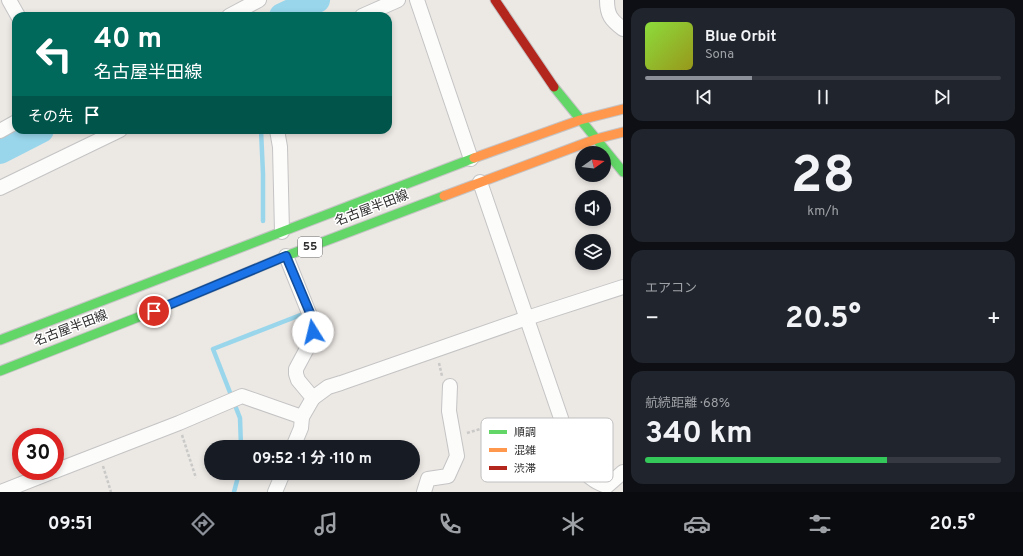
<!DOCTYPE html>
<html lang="ja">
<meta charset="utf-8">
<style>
body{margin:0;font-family:Overpass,"Noto Sans JP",sans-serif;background:#20242c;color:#f1f3f6;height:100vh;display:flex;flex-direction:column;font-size:15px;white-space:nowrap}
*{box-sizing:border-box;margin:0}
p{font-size:13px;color:#9ea1a6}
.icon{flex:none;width:22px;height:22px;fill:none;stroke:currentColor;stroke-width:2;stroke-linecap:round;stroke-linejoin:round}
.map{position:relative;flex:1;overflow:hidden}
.side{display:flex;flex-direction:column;gap:8px;padding:8px;background:#0d0f14;width:400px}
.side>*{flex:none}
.hud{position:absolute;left:12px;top:12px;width:380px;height:122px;border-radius:12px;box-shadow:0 2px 6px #0003;background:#00695c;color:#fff;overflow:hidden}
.needle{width:26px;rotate:76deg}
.buttons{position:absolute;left:575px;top:146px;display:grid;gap:8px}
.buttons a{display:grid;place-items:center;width:36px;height:36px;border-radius:50%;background:#171b24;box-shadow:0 2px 6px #0003;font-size:20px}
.speed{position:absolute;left:12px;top:428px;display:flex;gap:8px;font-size:20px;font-weight:700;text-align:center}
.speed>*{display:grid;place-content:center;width:52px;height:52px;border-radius:50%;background:#171b24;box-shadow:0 2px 6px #0003;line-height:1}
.speed .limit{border:6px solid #d22;background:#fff;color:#111}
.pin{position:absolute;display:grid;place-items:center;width:34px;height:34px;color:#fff;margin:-17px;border:2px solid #fff;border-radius:50%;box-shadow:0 1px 4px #0007}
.me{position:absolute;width:44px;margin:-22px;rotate:351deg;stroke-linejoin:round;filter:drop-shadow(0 0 3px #0008)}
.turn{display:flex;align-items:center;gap:14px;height:84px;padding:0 16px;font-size:18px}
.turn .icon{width:52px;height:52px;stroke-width:2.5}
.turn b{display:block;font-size:28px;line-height:34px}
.then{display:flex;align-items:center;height:38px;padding:0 16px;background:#0003;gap:8px;font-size:15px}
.big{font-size:30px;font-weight:700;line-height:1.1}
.side .tile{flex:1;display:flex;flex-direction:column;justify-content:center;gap:6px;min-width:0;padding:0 14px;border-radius:12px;background:#20242c}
.side .dial{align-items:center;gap:0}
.dial b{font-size:52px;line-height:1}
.song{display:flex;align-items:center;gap:12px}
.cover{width:48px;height:48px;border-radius:6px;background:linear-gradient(135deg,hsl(90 70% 55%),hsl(60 70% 35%))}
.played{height:4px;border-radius:2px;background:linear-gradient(90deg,#8c9099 30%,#363941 30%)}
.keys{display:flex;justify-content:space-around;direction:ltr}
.heat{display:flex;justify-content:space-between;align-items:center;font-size:22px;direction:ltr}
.charge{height:6px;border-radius:3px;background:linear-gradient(90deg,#34c759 68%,#363941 0)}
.trip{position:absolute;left:204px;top:440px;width:216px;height:40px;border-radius:20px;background:#171b24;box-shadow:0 2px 6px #0003;font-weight:700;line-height:40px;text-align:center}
.tabs{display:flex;height:64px;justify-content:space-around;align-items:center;background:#090b0e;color:#9ea1a6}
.tabs .icon{width:28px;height:28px}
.tabs .selected{color:#8c9099}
.tabs b{font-size:18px;color:#f1f3f6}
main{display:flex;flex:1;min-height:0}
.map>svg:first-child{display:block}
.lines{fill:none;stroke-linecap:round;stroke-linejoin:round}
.stream{stroke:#99d6ec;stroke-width:4.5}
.river{stroke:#99d6ec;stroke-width:26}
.street-casing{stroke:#c5c4c5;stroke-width:16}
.fast-casing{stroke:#c5c4c5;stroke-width:11}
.slow-casing{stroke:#c5c4c5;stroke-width:11}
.jam-casing{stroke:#c5c4c5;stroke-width:11}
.path{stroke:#c9c9c8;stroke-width:2.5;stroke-dasharray:3 2;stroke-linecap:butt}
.street{stroke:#fcfcfb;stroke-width:14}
.fast{stroke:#63d668;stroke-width:9}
.slow{stroke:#ff974d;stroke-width:9}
.jam{stroke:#b3261e;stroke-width:9}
.route-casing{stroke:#114b97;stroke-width:10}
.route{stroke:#1a73e8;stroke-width:7}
.labels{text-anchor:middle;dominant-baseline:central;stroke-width:3;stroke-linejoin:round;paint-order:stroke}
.shield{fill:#fff;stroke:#6d6d6d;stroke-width:1}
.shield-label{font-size:12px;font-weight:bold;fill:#2e2e2e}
.street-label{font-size:13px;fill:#2e2e2e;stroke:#fff}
.key{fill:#fff;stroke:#c0c0c0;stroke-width:1}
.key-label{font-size:11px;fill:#2e2e2e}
</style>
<main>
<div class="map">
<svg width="623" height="492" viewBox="0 0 623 492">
<rect width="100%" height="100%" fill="#ece8e4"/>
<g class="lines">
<!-- stream -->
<g class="stream">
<polyline points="261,130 263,174 263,221"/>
<polyline points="241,447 240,418 213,349 303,314"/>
<polyline points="234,492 239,473"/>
</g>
<!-- river -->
<g class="river">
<polyline points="282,16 317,0"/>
<polyline points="0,151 41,130"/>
</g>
<!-- street casing -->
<g class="street-casing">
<g id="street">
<polyline points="9,0 18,16"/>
<polyline points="417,0 471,159"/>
<path d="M607,0C607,15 611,20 623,29"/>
<polyline points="229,16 259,0"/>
<polyline points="362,16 398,0"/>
<polyline points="277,130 280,147 282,232"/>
<polyline points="0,131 16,122"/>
<path d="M480,182L576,462C584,473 594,483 607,486L623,472"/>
<polyline points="0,188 120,130"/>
<polyline points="313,398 328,387 341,383 527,318 623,287"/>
<polyline points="293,447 301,428 302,417"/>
<polyline points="55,471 179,423 242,396 302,417 313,398 298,380 296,374 296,369 311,341 313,323 286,256"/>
<polyline points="1,492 54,471"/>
<polyline points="275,492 283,473"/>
<polyline points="424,492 428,479 448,476 457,456 449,411 450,386"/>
</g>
</g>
<!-- fast casing -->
<g class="fast-casing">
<g id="fast">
<polyline points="554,87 623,172"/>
<polyline points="0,340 474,158"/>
<polyline points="0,371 154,311 286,256 444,196"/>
</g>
</g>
<!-- slow casing -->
<g class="slow-casing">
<g id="slow">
<polyline points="474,158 580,120 623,109"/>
<polyline points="444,196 596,139 623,132"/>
</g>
</g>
<!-- jam casing -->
<g class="jam-casing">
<polyline id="jam" points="495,0 554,87"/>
</g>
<!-- path -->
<g class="path">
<polyline points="439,363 442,376"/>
<polyline points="467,433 487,427"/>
<polyline points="182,435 196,478"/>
<polyline points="103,466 111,492"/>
</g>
<!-- street -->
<use href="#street" class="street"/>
<!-- fast -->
<use href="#fast" class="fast"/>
<!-- slow -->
<use href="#slow" class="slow"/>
<!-- jam -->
<use href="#jam" class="jam"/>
</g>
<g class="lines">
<!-- route casing -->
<g class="route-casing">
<polyline id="route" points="154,311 286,256 310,313 313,332"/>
</g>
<!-- route -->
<use href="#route" class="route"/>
</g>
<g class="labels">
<!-- shield labels -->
<rect class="shield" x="298" y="237" width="24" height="20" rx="3"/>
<g class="shield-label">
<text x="310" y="247">55</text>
</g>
<!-- street labels -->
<g class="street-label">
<text transform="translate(372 209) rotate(-21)">名古屋半田線</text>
<text transform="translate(71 329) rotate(-21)">名古屋半田線</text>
</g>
</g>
<!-- legend -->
<rect x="481" y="418" width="132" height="64" rx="6" class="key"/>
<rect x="489" y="430" width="18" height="4" fill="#63d668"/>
<rect x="489" y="448" width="18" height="4" fill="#ff974d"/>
<rect x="489" y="466" width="18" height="4" fill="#b3261e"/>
<g class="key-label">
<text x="514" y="436">順調</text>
<text x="514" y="454">混雑</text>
<text x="514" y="472">渋滞</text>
</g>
</svg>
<div class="buttons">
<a><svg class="needle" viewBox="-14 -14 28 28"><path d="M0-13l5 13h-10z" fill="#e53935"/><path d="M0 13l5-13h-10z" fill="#9ea1a6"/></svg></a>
<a><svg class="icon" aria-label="sound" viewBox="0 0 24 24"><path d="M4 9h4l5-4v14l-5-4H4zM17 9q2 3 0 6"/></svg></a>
<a><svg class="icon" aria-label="layers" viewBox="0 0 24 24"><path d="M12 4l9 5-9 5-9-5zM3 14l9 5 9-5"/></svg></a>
</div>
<div class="speed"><div class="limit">30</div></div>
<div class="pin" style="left:154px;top:311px;background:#d93025"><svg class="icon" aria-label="arrive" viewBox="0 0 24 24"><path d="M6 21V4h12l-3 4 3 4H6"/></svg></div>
<svg class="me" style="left:313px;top:332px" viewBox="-20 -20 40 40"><circle r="19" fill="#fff"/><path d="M0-13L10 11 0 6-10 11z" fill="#1a73e8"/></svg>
<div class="trip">09:52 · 1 分 · 110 m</div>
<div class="hud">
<div class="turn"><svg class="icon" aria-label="left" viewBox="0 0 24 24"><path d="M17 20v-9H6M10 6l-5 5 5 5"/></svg><div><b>40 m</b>名古屋半田線</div></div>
<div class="then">その先<svg class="icon" aria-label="arrive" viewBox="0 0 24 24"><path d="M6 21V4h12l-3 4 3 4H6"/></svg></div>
</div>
</div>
<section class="side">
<div class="tile">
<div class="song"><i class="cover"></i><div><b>Blue Orbit</b><p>Sona</p></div></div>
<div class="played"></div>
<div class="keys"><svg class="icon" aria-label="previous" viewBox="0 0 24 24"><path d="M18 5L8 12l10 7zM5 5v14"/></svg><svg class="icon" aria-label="pause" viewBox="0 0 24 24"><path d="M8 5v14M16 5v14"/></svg><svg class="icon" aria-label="next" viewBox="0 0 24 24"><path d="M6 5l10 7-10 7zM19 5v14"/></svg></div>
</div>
<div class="tile dial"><b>28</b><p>km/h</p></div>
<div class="tile"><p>エアコン</p>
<div class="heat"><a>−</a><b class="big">20.5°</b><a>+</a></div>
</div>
<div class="tile"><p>航続距離 · 68%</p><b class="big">340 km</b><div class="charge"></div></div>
</section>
</main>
<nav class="tabs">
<b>09:51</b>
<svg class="icon selected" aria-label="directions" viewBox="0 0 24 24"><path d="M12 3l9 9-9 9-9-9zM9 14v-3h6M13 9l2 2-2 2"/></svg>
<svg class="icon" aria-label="music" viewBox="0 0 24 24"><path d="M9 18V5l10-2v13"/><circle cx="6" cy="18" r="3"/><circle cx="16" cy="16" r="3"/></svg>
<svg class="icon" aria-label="phone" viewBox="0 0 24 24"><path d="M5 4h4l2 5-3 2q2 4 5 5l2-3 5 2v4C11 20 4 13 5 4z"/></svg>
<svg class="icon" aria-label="climate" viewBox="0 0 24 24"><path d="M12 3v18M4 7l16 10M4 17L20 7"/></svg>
<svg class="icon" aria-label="car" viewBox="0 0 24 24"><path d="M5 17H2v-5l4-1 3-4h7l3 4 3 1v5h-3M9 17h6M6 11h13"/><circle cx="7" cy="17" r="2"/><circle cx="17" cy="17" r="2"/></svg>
<svg class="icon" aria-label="filters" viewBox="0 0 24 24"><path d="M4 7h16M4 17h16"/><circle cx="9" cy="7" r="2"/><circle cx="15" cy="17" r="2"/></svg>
<b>20.5°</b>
</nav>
